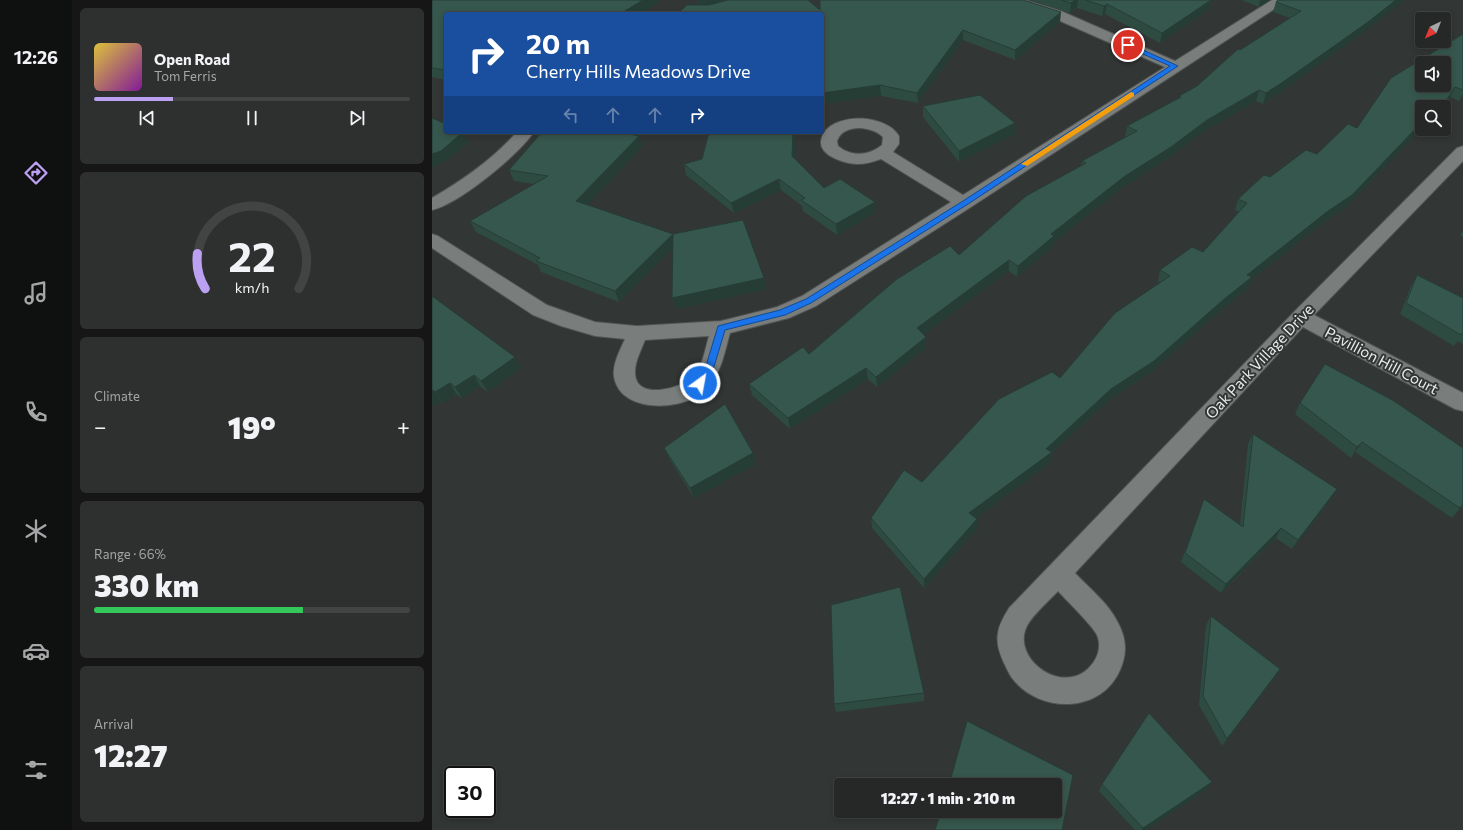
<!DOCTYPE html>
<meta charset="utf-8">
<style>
body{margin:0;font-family:Commissioner,sans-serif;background:#2e302f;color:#f1f3f6;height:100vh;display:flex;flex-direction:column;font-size:15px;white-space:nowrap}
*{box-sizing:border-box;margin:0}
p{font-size:13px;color:#a4a6a7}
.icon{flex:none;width:22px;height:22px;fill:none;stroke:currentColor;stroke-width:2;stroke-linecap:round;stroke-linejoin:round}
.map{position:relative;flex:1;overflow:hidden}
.sheet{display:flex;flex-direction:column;gap:8px;padding:8px;background:#151615;width:360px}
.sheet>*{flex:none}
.guide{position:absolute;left:12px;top:12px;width:380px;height:122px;border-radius:4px;box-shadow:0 2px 6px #0003,0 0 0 1px #424444;background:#1a4fa0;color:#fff;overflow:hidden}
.needle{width:26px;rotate:223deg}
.buttons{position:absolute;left:983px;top:12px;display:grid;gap:8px}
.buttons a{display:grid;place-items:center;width:36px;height:36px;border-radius:4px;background:#262827;box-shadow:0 2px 6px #0003,0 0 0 1px #424444;font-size:20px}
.speed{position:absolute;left:12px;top:766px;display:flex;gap:8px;font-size:20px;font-weight:700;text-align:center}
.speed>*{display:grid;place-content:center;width:52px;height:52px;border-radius:50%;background:#262827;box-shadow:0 2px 6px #0003,0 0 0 1px #424444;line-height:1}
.speed .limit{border:2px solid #111;border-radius:6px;background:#fff;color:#111}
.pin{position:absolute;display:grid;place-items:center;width:34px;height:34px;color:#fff;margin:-17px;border:2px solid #fff;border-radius:50%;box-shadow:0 1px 4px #0007}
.me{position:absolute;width:44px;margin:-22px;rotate:32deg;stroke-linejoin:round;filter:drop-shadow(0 0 3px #0008)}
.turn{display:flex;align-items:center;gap:14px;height:84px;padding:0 16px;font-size:18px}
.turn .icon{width:52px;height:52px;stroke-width:2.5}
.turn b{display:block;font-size:28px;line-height:34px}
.lanes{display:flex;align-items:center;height:38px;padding:0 16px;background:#0003;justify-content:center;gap:20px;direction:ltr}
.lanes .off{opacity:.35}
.big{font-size:30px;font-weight:800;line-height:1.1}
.sheet .tile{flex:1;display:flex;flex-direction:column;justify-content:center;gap:6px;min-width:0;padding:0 14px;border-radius:6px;background:#2e302f}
.sheet .dial{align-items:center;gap:0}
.dial svg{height:104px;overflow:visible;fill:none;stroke:#424444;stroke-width:7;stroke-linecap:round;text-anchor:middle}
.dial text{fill:#f1f3f6;stroke:none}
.song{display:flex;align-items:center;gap:12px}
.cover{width:48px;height:48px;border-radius:6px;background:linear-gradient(135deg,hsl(50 70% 55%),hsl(290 70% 35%))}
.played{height:4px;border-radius:2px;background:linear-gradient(90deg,#bca0f2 25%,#424444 25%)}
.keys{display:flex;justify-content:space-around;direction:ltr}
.heat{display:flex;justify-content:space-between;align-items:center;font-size:22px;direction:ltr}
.charge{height:6px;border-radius:3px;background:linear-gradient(90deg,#34c759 66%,#424444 0)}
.trip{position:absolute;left:402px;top:778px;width:228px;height:40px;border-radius:4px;background:#262827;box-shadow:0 2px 6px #0003,0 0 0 1px #424444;font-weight:800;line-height:40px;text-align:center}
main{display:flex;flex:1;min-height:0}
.dock{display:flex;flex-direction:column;width:72px;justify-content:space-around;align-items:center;background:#0f1010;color:#a4a6a7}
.dock .icon{width:28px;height:28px}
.dock .on{color:#bca0f2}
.dock b{font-size:18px;color:#f1f3f6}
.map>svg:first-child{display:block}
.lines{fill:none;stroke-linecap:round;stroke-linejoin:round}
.minor-casing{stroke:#505352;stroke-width:2}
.minor{fill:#797d7b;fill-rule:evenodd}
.wall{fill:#2e4b42}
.shaded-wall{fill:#263d36}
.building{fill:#36574d;stroke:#263d36;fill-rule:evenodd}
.route{fill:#1a73e8;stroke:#114b97}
.slow{fill:#f59e0b}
.labels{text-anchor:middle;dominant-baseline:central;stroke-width:4;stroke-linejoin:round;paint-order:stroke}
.street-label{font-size:15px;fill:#eaecec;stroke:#323634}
</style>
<main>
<nav class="dock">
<b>12:26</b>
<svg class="icon on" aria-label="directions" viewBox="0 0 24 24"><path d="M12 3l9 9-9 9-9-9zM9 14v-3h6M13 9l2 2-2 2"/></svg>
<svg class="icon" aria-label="music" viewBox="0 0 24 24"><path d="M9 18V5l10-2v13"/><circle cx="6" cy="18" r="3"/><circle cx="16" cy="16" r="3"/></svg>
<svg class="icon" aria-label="phone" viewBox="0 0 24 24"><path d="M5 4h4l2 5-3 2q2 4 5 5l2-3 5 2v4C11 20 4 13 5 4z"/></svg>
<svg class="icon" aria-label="climate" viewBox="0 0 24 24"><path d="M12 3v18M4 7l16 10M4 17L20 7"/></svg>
<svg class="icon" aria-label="car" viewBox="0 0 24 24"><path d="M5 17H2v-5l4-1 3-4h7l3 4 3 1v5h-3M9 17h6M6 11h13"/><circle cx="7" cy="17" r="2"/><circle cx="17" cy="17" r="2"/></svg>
<svg class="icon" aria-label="filters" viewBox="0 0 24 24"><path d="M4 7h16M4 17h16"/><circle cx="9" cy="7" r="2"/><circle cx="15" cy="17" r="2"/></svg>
</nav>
<section class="sheet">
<div class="tile">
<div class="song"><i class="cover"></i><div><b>Open Road</b><p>Tom Ferris</p></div></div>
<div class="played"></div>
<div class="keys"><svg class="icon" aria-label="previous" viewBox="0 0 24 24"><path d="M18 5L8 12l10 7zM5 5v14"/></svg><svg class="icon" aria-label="pause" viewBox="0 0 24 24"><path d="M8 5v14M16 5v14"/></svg><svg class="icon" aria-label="next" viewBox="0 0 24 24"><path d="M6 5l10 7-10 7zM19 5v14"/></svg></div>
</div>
<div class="tile dial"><svg viewBox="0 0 100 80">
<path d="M14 69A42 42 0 1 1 86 69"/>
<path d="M14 69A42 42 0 0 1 8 42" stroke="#bca0f2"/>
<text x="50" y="56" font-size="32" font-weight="700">22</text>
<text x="50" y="72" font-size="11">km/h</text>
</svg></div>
<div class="tile"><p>Climate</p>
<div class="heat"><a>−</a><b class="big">19°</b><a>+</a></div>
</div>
<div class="tile"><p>Range · 66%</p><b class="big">330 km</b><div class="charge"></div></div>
<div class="tile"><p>Arrival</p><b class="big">12:27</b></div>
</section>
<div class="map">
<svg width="1031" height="830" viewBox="0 0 1031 830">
<rect width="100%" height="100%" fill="#323634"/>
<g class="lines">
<!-- minor casing -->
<g class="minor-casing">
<g id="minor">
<path d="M572,0H593L629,11L743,61L840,0H856L539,207L384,306L357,318L298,333C293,351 289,372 277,387C257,411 189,416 182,377C180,365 188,350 193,339L163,336L129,326L101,315L0,248V234L6,236L115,305L163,322L205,326L289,321L345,307L370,296L519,202L449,159C441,162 433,164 425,164C414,164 387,156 389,141C392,121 420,117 435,119C448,121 460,125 467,136V144L461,152L531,195L733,67L619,17L574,3ZM429,128C437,129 445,131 451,137L450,145C437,156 419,157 406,146L405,141C409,130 419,128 429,128ZM277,336C273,349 271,366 261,376C251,388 210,399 204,379C200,366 209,351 213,340Z"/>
<path d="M85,132H102C85,156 28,203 0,210V198C31,180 61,159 85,132Z"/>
<path d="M1031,146V161L882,315L1031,393V411L1023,409L871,327L643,573C657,588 676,603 685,621C694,637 696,652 688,670C669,714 607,714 580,678C577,674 575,669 573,665C568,655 564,644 566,633C567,624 573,615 577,608L862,312L1025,148ZM626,591C635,601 660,625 665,635C669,644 667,655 661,663C635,699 580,661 594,628C599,616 617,601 626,591Z"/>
</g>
</g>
<!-- minor -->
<use href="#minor" class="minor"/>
</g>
<!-- wall -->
<g class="wall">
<polygon points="0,0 230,0 207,14 14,14 14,80 0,77"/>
<polygon points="266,0 293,0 273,5 388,10 628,22 583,60 531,40 486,103 449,96 267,5"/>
<polygon points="598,0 779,0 776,10 728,43 673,14 670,16 645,8 638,13"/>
<polygon points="809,0 838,0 827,7"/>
<polygon points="844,2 932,32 850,91 831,104 824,101 772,131 736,158 691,187 621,243 620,247 585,277 577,271 491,334 494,337 494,348 445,387 436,379 358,429 320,395 317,384 377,354 527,255 649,166 650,161 693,137 695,126 747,98 747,96 765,86 808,50 858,18 841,12"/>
<polygon points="1031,34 1031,96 1027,101 1018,97 990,107 990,128 915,206 892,222 820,279 816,288 788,311 719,372 677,400 620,452 618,463 544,518 545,519 545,529 492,588 440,528 439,518 490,482 628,378 729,283 726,281 728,270 771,252 807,212 803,210 806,199 838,177 885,154 925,128"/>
<polygon points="491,106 583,134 527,162 491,117"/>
<polygon points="110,132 206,132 203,135 207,136 210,147 155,205 334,289 244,309 240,298 241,248 187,302 109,272 106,265 44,232 38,221 102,184 82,181 77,170"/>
<polygon points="277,132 364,132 362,158 392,188 443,213 405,235 371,211 370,206 349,190 302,213 254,175 252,164 270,159"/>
<polygon points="1031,231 1031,237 1028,235"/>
<polygon points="985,275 1031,298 1031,344 1026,341 1022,346 968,314 979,286"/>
<polygon points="0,296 89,368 56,392 48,386 30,398 24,394 11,403 9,401 2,406 0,404"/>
<polygon points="868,403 1031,448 1031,510 1029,507 1020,518 923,452 919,458 863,414"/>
<polygon points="821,434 899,499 860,549 844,538 789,593 749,562 772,499 808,525 816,444"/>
<polygon points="232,448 324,464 262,498 237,458"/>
<polygon points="779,616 842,678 790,746 767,705 774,625"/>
<polygon points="492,693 492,701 404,712 402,704"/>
<polygon points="670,784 775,789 714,830 703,830 667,791"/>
</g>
<!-- shaded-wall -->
<g class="shaded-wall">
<polygon points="211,0 230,0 207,14 188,14"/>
<polygon points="266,0 293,0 267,7"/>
<polygon points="643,0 646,0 645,8 638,13 639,3"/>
<polygon points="779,0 776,10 728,43 730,33"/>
<polygon points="828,0 838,0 827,7"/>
<polygon points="964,0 973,0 932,32 850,91 831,104 834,93"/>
<polygon points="675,4 673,14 670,16 672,6"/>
<polygon points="629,12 628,22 583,60 583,50"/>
<polygon points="531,30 531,40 486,103 485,93"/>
<polygon points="448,85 449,96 390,104 390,93"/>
<polygon points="1023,87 1018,97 1012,107 1010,107"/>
<polygon points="827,90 824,101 772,131 736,158 691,187 621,243 620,247 585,277 586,266 619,234 693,176 775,120"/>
<polygon points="1031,93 1031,96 1027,101"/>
<polygon points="990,122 990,128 915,206 892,222 820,279 816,288 788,311 719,372 677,400 619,453 620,452 618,463 537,523 537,513 679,389 815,275"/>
<polygon points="583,123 583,134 527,162 527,151"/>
<polygon points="31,132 36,143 14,161 0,167 0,154"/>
<polygon points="193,132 206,132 195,144 192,133"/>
<polygon points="361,132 364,132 362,166 360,156"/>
<polygon points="207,136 210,147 149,212 144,201"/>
<polygon points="347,179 349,190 302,213 299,203"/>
<polygon points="443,202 443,213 405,235 404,224"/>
<polygon points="241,234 244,245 187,302 183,291"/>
<polygon points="577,260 577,271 486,339 485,328"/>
<polygon points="332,278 334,289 244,309 240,298"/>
<polygon points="494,337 494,348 445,387 444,377"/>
<polygon points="83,357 89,368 56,392 49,381"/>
<polygon points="434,368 436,379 358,429 356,418"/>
<polygon points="42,375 48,386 30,398 23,387"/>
<polygon points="18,383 24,394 11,403 3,392"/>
<polygon points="1,390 9,401 2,406 0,403 0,391"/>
<polygon points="930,442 923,452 919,458 925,447"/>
<polygon points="321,453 324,464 262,498 258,488"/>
<polygon points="905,489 899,499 860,549 866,540"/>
<polygon points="545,519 545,529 492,588 492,579"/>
<polygon points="849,528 844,538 789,593 794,584"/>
<polygon points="848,669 842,678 790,746 795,739"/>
<polygon points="780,782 775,789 714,830 710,830 711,828"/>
</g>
<!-- building -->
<g class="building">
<polygon points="0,0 211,0 188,14 14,14 14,70 0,68"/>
<polygon points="296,0 376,0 388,10 388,0 591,0 629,12 583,50 531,30 485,93 448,85 390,93 390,14 245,14 255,5 277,5"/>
<polygon points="629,0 643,0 639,3"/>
<polygon points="653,0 779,0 730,33 675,4 672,6"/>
<polygon points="846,0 964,0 936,22 854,80 834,93 827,90 775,120 739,147 693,176 619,234 622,236 586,266 577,260 485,328 494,337 444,377 434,368 356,418 317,384 371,347 377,354 465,279 518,246 527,255 594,196 654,163 650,161 705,131 695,126 749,97 747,96 765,86 806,49 808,50 869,11 844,2"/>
<path d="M1031,34V90L1023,87L1010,107H990V122L920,195L896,211L815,275L820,277L791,300L722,361L679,389L614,449L620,452L537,513L545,519L492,579L439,518L472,470L490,482L567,399L620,372L628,378L683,313L738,276L728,270L760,247L771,252L815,203L806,199L832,175L838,177L874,150L885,154L916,124L925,128L959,78ZM990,63H1012V85H990Z"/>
<polygon points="548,95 583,123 527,151 491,106"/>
<polygon points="0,118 14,124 14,132 31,132 9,151 0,154"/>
<polygon points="110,132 193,132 192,133 207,136 144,201 241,234 183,291 104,261 108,258 38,221 116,176 77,170"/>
<polygon points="277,132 361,132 360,156 392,188 408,179 443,202 404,224 369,200 373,198 347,179 299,203 252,164 270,159"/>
<polygon points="311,220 332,278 240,298 241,234"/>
<polygon points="985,275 1031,298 1031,332 1029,335 974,303"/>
<polygon points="0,296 83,357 49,381 42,375 23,387 18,383 3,392 1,390 0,391"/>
<polygon points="893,364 962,401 1031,448 1031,504 1028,508 930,442 925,447 868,403"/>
<polygon points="293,404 321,453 258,488 232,448"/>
<polygon points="821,434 905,489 866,540 849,528 794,584 753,553 772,499 811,527"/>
<polygon points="468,587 492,693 402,704 399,605"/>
<polygon points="779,616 848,669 795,739 771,696"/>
<polygon points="717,713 780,782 711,828 670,784"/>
<polygon points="535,721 641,775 630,830 503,830 509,811 623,811 623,785 517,785"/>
</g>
<!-- route -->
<polygon class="route" points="696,43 746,66 536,204 379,303 353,315 293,330 281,370 271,386 264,386 263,383 273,369 286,326 348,310 374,299 531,201 738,66 693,46 693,44"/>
<!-- slow -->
<polygon class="slow" points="699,92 702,93 702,96 595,166 589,164"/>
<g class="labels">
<!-- street labels -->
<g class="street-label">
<text transform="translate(950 360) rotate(28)">Pavillion Hill Court</text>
<text transform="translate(827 361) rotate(-47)">Oak Park Village Drive</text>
</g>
</g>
</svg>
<div class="buttons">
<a><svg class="needle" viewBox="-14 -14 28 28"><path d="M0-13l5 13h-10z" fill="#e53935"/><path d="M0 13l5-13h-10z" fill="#a4a6a7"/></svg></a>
<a><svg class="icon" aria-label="sound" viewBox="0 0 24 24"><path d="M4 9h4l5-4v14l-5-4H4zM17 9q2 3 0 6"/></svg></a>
<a><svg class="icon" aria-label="search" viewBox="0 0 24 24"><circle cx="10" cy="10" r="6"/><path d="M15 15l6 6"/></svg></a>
</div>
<div class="speed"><div class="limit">30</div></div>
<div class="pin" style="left:696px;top:45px;background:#d93025"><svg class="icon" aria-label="arrive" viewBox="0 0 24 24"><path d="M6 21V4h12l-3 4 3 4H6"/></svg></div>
<svg class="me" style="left:268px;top:383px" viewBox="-20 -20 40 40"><circle r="17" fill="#1a73e8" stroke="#fff" stroke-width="3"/><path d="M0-11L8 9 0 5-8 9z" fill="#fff"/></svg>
<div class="trip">12:27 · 1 min · 210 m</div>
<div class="guide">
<div class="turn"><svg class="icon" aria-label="right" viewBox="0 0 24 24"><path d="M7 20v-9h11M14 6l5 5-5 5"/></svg><div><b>20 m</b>Cherry Hills Meadows Drive</div></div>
<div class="lanes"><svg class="icon off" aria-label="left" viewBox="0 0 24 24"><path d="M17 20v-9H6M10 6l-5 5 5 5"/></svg><svg class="icon off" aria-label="ahead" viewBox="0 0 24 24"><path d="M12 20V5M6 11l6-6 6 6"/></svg><svg class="icon off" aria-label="ahead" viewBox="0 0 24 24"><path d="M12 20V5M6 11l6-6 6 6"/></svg><svg class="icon" aria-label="right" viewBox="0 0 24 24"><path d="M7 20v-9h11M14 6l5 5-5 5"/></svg></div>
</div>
</div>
</main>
